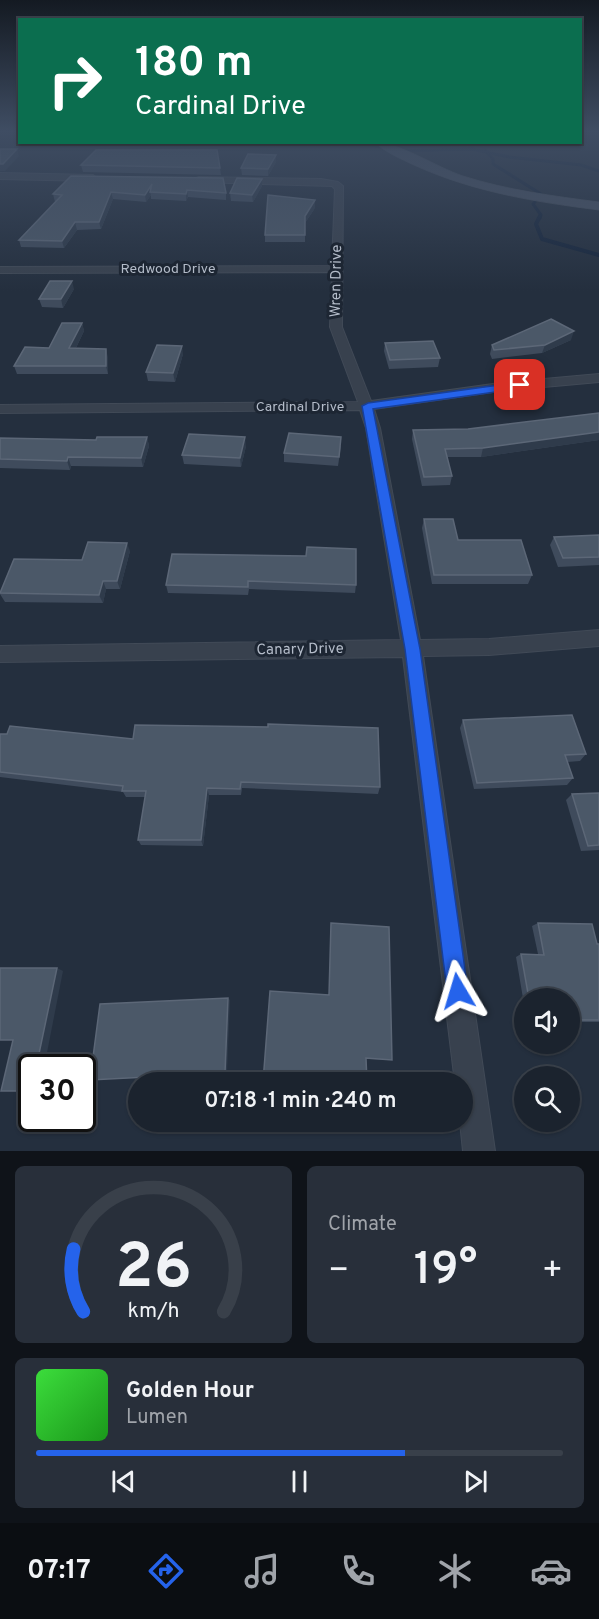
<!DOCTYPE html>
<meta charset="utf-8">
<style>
body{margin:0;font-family:Overpass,sans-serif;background:#282f3a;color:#f1f3f6;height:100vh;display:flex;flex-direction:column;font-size:22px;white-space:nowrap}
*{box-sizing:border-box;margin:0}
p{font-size:20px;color:#a0a4aa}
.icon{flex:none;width:33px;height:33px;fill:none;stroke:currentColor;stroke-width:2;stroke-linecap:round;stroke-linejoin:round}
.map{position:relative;height:1151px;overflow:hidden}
.drawer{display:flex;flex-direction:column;gap:15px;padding:15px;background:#0f1319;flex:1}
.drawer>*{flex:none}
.guide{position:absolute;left:18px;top:18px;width:564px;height:126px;border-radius:0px;box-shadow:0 2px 4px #0004,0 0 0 2px #39404a;background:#0b6e4f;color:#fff;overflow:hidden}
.tools{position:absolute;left:514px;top:988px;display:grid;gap:12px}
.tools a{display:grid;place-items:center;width:66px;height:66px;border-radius:50%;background:#1b232e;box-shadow:0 2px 4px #0004,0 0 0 2px #39404a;font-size:30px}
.speed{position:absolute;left:18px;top:1054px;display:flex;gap:12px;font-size:30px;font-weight:700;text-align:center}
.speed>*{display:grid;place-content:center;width:78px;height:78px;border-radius:50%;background:#1b232e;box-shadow:0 2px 4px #0004,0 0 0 2px #39404a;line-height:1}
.speed .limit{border:3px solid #111;border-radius:9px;background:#fff;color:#111}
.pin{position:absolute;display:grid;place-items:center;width:51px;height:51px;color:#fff;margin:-26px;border-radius:12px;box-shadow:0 3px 9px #0006}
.me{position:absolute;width:66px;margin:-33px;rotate:353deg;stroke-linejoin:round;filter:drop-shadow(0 0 4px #0008)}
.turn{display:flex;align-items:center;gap:21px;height:126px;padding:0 18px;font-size:27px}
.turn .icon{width:78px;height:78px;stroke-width:2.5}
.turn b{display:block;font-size:42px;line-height:51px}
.big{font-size:45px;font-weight:600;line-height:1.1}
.drawer .tile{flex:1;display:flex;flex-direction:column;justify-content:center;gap:9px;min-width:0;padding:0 21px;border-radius:9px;background:#282f3a}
.drawer .dial{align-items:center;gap:0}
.dial svg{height:156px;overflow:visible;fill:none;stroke:#39404a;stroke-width:7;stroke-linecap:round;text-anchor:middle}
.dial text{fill:#f1f3f6;stroke:none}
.song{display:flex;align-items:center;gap:18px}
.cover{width:72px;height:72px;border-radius:9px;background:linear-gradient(135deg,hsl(120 70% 55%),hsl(120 70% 35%))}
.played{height:6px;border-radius:3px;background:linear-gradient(90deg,#2563eb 70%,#39404a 70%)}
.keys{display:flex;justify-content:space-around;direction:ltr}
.heat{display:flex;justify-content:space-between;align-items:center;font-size:33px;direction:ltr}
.drawer .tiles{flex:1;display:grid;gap:15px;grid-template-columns:1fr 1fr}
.tile:last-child{grid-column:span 2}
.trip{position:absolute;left:128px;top:1072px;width:345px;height:60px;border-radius:30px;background:#1b232e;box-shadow:0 2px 4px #0004,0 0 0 2px #39404a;font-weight:600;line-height:60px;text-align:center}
.menu{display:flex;height:96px;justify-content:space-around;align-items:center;background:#0b0e12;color:#a0a4aa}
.menu .icon{width:42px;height:42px}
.menu .on{color:#2563eb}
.menu b{font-size:27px;color:#f1f3f6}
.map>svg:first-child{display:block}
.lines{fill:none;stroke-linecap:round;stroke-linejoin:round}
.stream-far1{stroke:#17263c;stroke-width:3}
.stream{stroke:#17263c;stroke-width:4}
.street-casing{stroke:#414a57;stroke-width:2}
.secondary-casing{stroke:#414a57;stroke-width:1}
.street{fill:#38414e;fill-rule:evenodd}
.secondary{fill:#465061;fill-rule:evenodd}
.wall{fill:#3f4b5c}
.shaded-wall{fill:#2f3b4b}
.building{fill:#4b5868;stroke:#5c6777;stroke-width:1.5}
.route{fill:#2563eb;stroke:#184099;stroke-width:1.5}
.labels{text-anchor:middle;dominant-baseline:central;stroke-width:6;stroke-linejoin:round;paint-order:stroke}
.far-street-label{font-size:14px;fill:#b4bcc9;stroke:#1d2633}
.street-label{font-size:15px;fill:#b4bcc9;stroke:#1d2633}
</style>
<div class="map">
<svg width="599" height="1151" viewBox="0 0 599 1151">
<rect width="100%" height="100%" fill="#242f3e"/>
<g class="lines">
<!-- stream-far1 -->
<g class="stream-far1">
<polyline points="359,142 389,149"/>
<polyline points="485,150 493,159 493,164 541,194"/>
<polyline points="400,151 472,149 509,157 581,165 599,171"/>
<polyline points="535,202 533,204 541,215 540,218"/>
</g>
<!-- stream -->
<polyline class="stream" points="540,216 536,224 542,239 599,255"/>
<!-- street casing -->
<g class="street-casing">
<g id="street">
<polygon points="0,173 93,175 97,178 93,181 0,179"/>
<polygon points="199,177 321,179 338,182 343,186 342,327 371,401 500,383 599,374 599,382 500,391 374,409 380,428 420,640 489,639 599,630 599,646 489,655 423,656 495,1151 463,1151 460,1122 462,1122 462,1083 455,1083 403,657 0,662 0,646 401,640 366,428 360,410 0,413 0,405 358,402 330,327 332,272 0,273 0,267 332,266 335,189 332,186 196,182 196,178"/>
</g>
</g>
<!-- secondary casing -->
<g class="secondary-casing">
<path id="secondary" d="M374,142C399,142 436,167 463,176C507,190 553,196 599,202V210C536,202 473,192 414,165C401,159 385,152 374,142Z"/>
</g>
<!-- street -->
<use href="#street" class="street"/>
<!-- secondary -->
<use href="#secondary" class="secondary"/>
</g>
<!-- wall -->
<g class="wall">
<polygon points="276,162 268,176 242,175 241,168"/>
<polygon points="81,165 220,168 221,175 83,172"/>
<polygon points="71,176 226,193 226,200 188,197 186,201 151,199 151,195 146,202 113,199 101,229 77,230 64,248 21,247 19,240 55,202 53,194"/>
<polygon points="262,179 262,186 253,202 231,201 230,193"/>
<polygon points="315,208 305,223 305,242 265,242 265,235"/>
<polygon points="74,289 63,308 42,307 39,299"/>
<polygon points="82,323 84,331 76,348 108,357 108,374 17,374 14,366 49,348"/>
<polygon points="571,340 542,353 492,359 490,354 492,345"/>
<polygon points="385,343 440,358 438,367 389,369 384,351"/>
<polygon points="183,354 175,382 148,381 146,372"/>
<polygon points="599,413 599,440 481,457 447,457 452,476 450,485 422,486 412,439 413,430 468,429"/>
<polygon points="147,437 149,446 143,467 71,466 70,470 0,468 0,438 96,440"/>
<polygon points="246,446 241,467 184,464 182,455"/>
<polygon points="341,446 338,466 284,462 284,453"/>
<polygon points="424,519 458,540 532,575 528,584 432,584 422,528"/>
<polygon points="599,535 599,565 558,567 550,545 554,537"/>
<polygon points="130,551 120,589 106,589 103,603 5,602 0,594 0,592 82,560"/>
<polygon points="172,554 356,585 355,593 249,589 248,595 168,593 166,585"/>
<polygon points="463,720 586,754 580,761 567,762 573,778 567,785 474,789 460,728"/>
<polygon points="0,734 380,787 378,794 242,788 241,795 209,795 203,846 141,845 138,840 145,797 126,797 123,792 0,777"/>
<polygon points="599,793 599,850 581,851 566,800 572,794"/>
<polygon points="331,923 392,1060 366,1059 329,995"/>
<polygon points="538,923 599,944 599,1022 570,1022 570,999 525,999 525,1010 516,957 521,954 538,954 532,926"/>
</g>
<!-- shaded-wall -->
<g class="shaded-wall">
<polygon points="17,149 19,156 5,171 0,171 0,164"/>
<polygon points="276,155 276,162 268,176 268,169"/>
<polygon points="262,179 262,186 253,202 252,195"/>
<polygon points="152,184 150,192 151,195 146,202 145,195"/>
<polygon points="187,190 188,197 186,201 186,194"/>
<polygon points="111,192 113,199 101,229 99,222"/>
<polygon points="315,200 315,208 305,223 305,216"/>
<polygon points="75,222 77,230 64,248 62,241"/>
<polygon points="72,281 74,289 63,308 61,299"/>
<polygon points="82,323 84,331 72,356 69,348"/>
<polygon points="574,331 571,340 542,353 545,345"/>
<polygon points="182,346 183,354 175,382 173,373"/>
<polygon points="106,349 108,357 108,374 106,366"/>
<polygon points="599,432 599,440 481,457 483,448"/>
<polygon points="147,437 149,446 143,467 141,458"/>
<polygon points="245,437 246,446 241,467 240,458"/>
<polygon points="68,457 71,466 70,470 67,461"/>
<polygon points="127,543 130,551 120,589 117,581"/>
<polygon points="103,581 106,589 103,603 99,595"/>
<polygon points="207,788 209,795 203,846 201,840"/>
<polygon points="57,968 63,971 44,1068 36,1068"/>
<polygon points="228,998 230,1000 227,1073 225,1073"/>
</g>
<!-- building -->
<g class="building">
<polygon points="0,149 17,149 3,164 0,164"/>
<polygon points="96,150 217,150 220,168 81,165"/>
<polygon points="248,154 276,155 268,169 241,168"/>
<polygon points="71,176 223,178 226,193 187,190 186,194 150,192 152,184 145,195 111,192 99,222 75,222 62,241 19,240 62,195 53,194"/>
<polygon points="237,178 262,179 252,195 230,193"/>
<polygon points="268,195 315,200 305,216 305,235 265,235"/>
<polygon points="50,281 72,281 61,299 39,299"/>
<polygon points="551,319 574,331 545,345 494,350 492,345"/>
<polygon points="62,323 82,323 69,348 106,349 106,366 14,366 25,347 49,348"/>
<polygon points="433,341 440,358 390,360 385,343"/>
<polygon points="157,345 182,346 173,373 146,372"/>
<polygon points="599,413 599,432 483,448 445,449 452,476 424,477 413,430 468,429"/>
<polygon points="289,433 341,437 339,457 284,453"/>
<polygon points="189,434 245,437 240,458 182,455"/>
<polygon points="97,437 147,437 141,458 68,457 67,461 0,459 0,438 96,440"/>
<polygon points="424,519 453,519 458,540 521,540 532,575 434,575"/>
<polygon points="599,535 599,557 563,558 554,537"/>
<polygon points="88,542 127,543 117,581 103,581 99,595 0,593 14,559 82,560"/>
<polygon points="307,547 356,549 356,585 248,581 248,587 166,585 172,554 306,556"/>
<polygon points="572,715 586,754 565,755 573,778 477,783 463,720"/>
<polygon points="268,724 378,728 380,787 241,782 240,789 207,788 201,840 138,840 146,791 122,791 123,786 0,772 0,734 7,734 10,726 133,739 135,725 268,727"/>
<polygon points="599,793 599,845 588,846 572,794"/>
<polygon points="331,923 389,927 392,1060 366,1058 367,1083 279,1083 263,1082 270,991 329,995"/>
<polygon points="538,923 592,924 597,944 599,944 599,1020 570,1020 570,999 529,999 521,954 544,955"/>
<polygon points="0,968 57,968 36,1068 32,1068 32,1091 1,1091 13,1040 0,1040"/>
<polygon points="228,998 225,1073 90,1080 100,1004"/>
</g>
<!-- sky -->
<linearGradient id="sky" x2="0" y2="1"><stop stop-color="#141a22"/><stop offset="0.45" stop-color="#3f4d63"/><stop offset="1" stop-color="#3f4d63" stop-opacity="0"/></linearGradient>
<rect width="599" height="291" fill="url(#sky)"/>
<!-- route -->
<polygon class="route" points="520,382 525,385 524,388 373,409 420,649 468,991 465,999 458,1002 450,999 447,991 405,649 362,406 368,403"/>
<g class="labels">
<!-- far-street labels -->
<g class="far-street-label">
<text x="168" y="269">Redwood Drive</text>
<text x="300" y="407">Cardinal Drive</text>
</g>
<!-- street labels -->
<g class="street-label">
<text transform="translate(337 281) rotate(-89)">Wren Drive</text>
<text transform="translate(300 650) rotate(-1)">Canary Drive</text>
</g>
</g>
</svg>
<div class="tools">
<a><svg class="icon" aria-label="sound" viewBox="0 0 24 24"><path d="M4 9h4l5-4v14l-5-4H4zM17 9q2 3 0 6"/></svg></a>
<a><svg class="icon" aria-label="search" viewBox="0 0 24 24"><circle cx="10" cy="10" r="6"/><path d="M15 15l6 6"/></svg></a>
</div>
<div class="speed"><div class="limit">30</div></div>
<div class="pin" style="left:520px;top:385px;background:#d93025"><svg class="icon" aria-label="arrive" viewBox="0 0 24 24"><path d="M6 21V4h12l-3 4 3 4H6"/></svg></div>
<svg class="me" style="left:458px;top:991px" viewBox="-20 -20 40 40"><path d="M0-17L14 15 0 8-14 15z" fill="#2563eb" stroke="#fff" stroke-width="4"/></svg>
<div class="trip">07:18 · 1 min · 240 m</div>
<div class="guide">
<div class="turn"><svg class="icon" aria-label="right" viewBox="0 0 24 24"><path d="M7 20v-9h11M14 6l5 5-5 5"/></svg><div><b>180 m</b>Cardinal Drive</div></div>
</div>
</div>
<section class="drawer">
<div class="tiles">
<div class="tile dial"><svg viewBox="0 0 100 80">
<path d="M14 69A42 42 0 1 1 86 69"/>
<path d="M14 69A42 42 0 0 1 9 37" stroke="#2563eb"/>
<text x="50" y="56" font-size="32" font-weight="700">26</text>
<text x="50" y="72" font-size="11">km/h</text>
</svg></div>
<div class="tile"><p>Climate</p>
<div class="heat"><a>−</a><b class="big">19°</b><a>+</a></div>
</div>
<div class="tile">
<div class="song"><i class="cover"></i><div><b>Golden Hour</b><p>Lumen</p></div></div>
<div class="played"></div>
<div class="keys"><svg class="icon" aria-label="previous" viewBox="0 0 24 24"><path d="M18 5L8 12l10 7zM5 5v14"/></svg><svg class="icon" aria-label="pause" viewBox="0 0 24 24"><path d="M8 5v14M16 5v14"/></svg><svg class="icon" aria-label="next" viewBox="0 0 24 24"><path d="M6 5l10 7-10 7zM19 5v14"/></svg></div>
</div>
</div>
</section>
<nav class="menu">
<b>07:17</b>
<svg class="icon on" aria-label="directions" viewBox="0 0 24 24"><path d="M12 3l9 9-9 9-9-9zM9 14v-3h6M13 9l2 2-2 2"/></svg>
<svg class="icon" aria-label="music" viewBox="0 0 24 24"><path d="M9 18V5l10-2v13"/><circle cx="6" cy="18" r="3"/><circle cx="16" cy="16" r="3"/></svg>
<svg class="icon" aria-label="phone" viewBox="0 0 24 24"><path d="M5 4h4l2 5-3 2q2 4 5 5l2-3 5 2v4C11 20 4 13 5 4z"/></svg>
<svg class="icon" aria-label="climate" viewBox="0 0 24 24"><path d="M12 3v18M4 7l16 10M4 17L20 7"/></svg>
<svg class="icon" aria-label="car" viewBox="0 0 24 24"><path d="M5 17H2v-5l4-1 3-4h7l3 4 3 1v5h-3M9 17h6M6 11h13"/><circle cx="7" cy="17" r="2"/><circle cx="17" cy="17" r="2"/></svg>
</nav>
